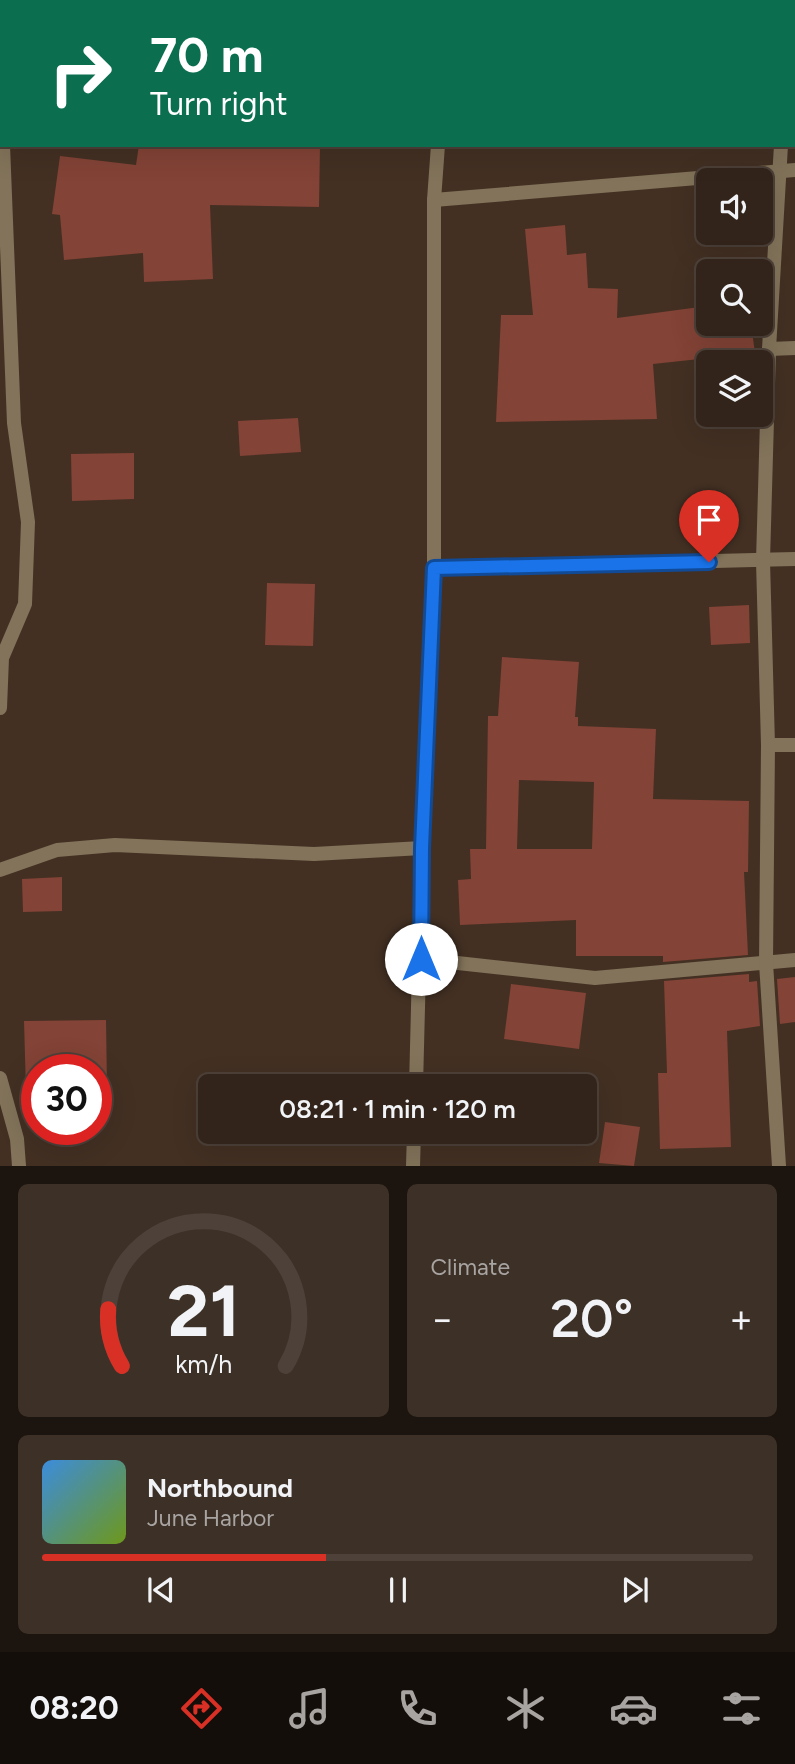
<!DOCTYPE html>
<meta charset="utf-8">
<style>
body{margin:0;font-family:Figtree,sans-serif;background:#3d3027;color:#f1f3f6;height:100vh;display:flex;flex-direction:column;font-size:26px;white-space:nowrap}
*{box-sizing:border-box;margin:0}
p{font-size:23px;color:#a8a4a2}
.icon{flex:none;width:38px;height:38px;fill:none;stroke:currentColor;stroke-width:2;stroke-linecap:round;stroke-linejoin:round}
.map{position:relative;height:1166px;overflow:hidden}
.panel{display:flex;flex-direction:column;gap:18px;padding:18px;background:#1c140e;flex:1}
.panel>*{flex:none}
.hud{position:absolute;left:0px;top:0px;width:796px;height:147px;box-shadow:0 7px 28px #0002,0 0 0 2px #4d4139;background:#0b6e4f;color:#fff;overflow:hidden}
.fabs{position:absolute;left:696px;top:168px;display:grid;gap:14px}
.fabs a{display:grid;place-items:center;width:77px;height:77px;border-radius:10px;background:#32241a;box-shadow:0 7px 28px #0002,0 0 0 2px #4d4139;font-size:35px}
.speed{position:absolute;left:21px;top:1054px;display:flex;gap:14px;font-size:35px;font-weight:700;text-align:center}
.speed>*{display:grid;place-content:center;width:91px;height:91px;border-radius:50%;background:#32241a;box-shadow:0 7px 28px #0002,0 0 0 2px #4d4139;line-height:1}
.speed .limit{border:10px solid #d22;background:#fff;color:#111}
.pin{position:absolute;display:grid;place-items:center;width:60px;height:60px;color:#fff;margin:-72px -30px;border-radius:50% 50% 50% 0;rotate:-45deg;box-shadow:0 0 7px #0007}
.pin .icon{rotate:45deg}
.me{position:absolute;width:77px;margin:-38px;rotate:0deg;stroke-linejoin:round;filter:drop-shadow(0 0 5px #0008)}
.turn{display:flex;align-items:center;gap:24px;height:147px;padding:0 35px;font-size:32px}
.turn .icon{width:91px;height:91px;stroke-width:2.5}
.turn b{display:block;font-size:49px;line-height:60px}
.big{font-size:52px;font-weight:600;line-height:1.1}
.panel .card{flex:1;display:flex;flex-direction:column;justify-content:center;gap:10px;min-width:0;padding:0 24px;border-radius:10px;background:#3d3027}
.panel .dial{align-items:center;gap:0}
.dial svg{height:182px;overflow:visible;fill:none;stroke:#4d4139;stroke-width:7;stroke-linecap:round;text-anchor:middle}
.dial text{fill:#f1f3f6;stroke:none}
.song{display:flex;align-items:center;gap:21px}
.cover{width:84px;height:84px;border-radius:10px;background:linear-gradient(135deg,hsl(210 70% 55%),hsl(80 70% 35%))}
.played{height:7px;border-radius:4px;background:linear-gradient(90deg,#d93025 40%,#4d4139 40%)}
.keys{display:flex;justify-content:space-around;direction:ltr}
.heat{display:flex;justify-content:space-between;align-items:center;font-size:38px;direction:ltr}
.panel .tiles{flex:1;display:grid;gap:18px;grid-template-columns:1fr 1fr}
.card:last-child{grid-column:span 2}
.trip{position:absolute;left:198px;top:1074px;width:399px;height:70px;border-radius:10px;background:#32241a;box-shadow:0 7px 28px #0002,0 0 0 2px #4d4139;font-weight:600;line-height:70px;text-align:center}
.tab-bar{display:flex;height:112px;justify-content:space-around;align-items:center;background:#140e0a;color:#a8a4a2}
.tab-bar .icon{width:49px;height:49px}
.tab-bar .selected{color:#d93025}
.tab-bar b{font-size:32px;color:#f1f3f6}
.map>svg:first-child{display:block}
.building{fill:#834336;fill-rule:evenodd}
.lines{fill:none;stroke-linecap:round;stroke-linejoin:round}
.street{stroke:#82735a;stroke-width:14}
.route-casing{stroke:#114b97;stroke-width:18}
.route{stroke:#1a73e8;stroke-width:12}
</style>
<div class="map">
<svg width="795" height="1166" viewBox="0 0 795 1166">
<rect width="100%" height="100%" fill="#433023"/>
<!-- building -->
<g class="building">
<polygon points="139,145 320,145 319,207 210,205 213,279 144,282 143,253 64,260 60,215 52,214 60,156 136,165"/>
<polygon points="565,225 567,255 586,253 588,288 618,289 617,318 700,307 702,324 751,324 755,353 653,364 657,419 496,422 501,315 533,315 525,229"/>
<polygon points="298,418 301,452 240,456 238,421"/>
<polygon points="134,453 134,499 72,501 71,454"/>
<polygon points="267,583 315,584 313,646 265,645"/>
<polygon points="749,605 750,643 711,645 709,607"/>
<path d="M502,657L579,662L575,717H578V726L656,729L653,799L749,801L748,872H744L748,955L663,962V956H576V920L460,925L458,880L471,879L470,849H486L488,716H498ZM519,780L594,782L592,849H517Z"/>
<polygon points="62,877 62,911 23,912 22,879"/>
<polygon points="749,974 749,982 757,981 760,1026 727,1031 731,1147 660,1149 658,1073 667,1073 664,981"/>
<polygon points="795,977 795,1022 780,1024 777,979"/>
<polygon points="511,984 586,993 579,1049 504,1039"/>
<polygon points="106,1020 107,1089 96,1089 96,1069 37,1069 37,1090 26,1091 24,1021"/>
<polygon points="320,1074 320,1087 252,1087 252,1075"/>
<polygon points="605,1122 640,1127 634,1166 599,1163"/>
<polygon points="253,1132 321,1132 321,1137 253,1138"/>
</g>
<g class="lines">
<!-- street -->
<g class="street">
<polyline points="780,0 780,2"/>
<polyline points="8,2 8,0"/>
<polyline points="446,2 446,0"/>
<polyline points="500,2 515,0"/>
<polyline points="434,200 795,170"/>
<polyline points="769,349 795,348"/>
<polyline points="434,568 795,559"/>
<polyline points="0,708 2,658 25,604 28,522 14,423 3,145"/>
<polyline points="768,745 795,745"/>
<polyline points="0,870 57,850 115,845 314,854 422,848"/>
<polyline points="421,959 595,978 795,960"/>
<polyline points="0,1078 17,1139 19,1166"/>
<polyline points="416,1087 422,848 434,568 434,200 438,145"/>
<polyline points="413,1166 414,1132"/>
<polyline points="779,1166 766,963 768,745 763,561 769,349 781,145"/>
</g>
</g>
<g class="lines">
<!-- route casing -->
<g class="route-casing">
<polyline id="route" points="421,959 422,848 434,568 709,562"/>
</g>
<!-- route -->
<use href="#route" class="route"/>
</g>
</svg>
<div class="fabs">
<a><svg class="icon" aria-label="sound" viewBox="0 0 24 24"><path d="M4 9h4l5-4v14l-5-4H4zM17 9q2 3 0 6"/></svg></a>
<a><svg class="icon" aria-label="search" viewBox="0 0 24 24"><circle cx="10" cy="10" r="6"/><path d="M15 15l6 6"/></svg></a>
<a><svg class="icon" aria-label="layers" viewBox="0 0 24 24"><path d="M12 4l9 5-9 5-9-5zM3 14l9 5 9-5"/></svg></a>
</div>
<div class="speed"><div class="limit">30</div></div>
<div class="pin" style="left:709px;top:562px;background:#d93025"><svg class="icon" aria-label="arrive" viewBox="0 0 24 24"><path d="M6 21V4h12l-3 4 3 4H6"/></svg></div>
<svg class="me" style="left:421px;top:959px" viewBox="-20 -20 40 40"><circle r="19" fill="#fff"/><path d="M0-13L10 11 0 6-10 11z" fill="#1a73e8"/></svg>
<div class="trip">08:21 · 1 min · 120 m</div>
<div class="hud">
<div class="turn"><svg class="icon" aria-label="right" viewBox="0 0 24 24"><path d="M7 20v-9h11M14 6l5 5-5 5"/></svg><div><b>70 m</b>Turn right</div></div>
</div>
</div>
<section class="panel">
<div class="tiles">
<div class="card dial"><svg viewBox="0 0 100 80">
<path d="M14 69A42 42 0 1 1 86 69"/>
<path d="M14 69A42 42 0 0 1 8 44" stroke="#d93025"/>
<text x="50" y="56" font-size="32" font-weight="700">21</text>
<text x="50" y="72" font-size="11">km/h</text>
</svg></div>
<div class="card"><p>Climate</p>
<div class="heat"><a>−</a><b class="big">20°</b><a>+</a></div>
</div>
<div class="card">
<div class="song"><i class="cover"></i><div><b>Northbound</b><p>June Harbor</p></div></div>
<div class="played"></div>
<div class="keys"><svg class="icon" aria-label="previous" viewBox="0 0 24 24"><path d="M18 5L8 12l10 7zM5 5v14"/></svg><svg class="icon" aria-label="pause" viewBox="0 0 24 24"><path d="M8 5v14M16 5v14"/></svg><svg class="icon" aria-label="next" viewBox="0 0 24 24"><path d="M6 5l10 7-10 7zM19 5v14"/></svg></div>
</div>
</div>
</section>
<nav class="tab-bar">
<b>08:20</b>
<svg class="icon selected" aria-label="directions" viewBox="0 0 24 24"><path d="M12 3l9 9-9 9-9-9zM9 14v-3h6M13 9l2 2-2 2"/></svg>
<svg class="icon" aria-label="music" viewBox="0 0 24 24"><path d="M9 18V5l10-2v13"/><circle cx="6" cy="18" r="3"/><circle cx="16" cy="16" r="3"/></svg>
<svg class="icon" aria-label="phone" viewBox="0 0 24 24"><path d="M5 4h4l2 5-3 2q2 4 5 5l2-3 5 2v4C11 20 4 13 5 4z"/></svg>
<svg class="icon" aria-label="climate" viewBox="0 0 24 24"><path d="M12 3v18M4 7l16 10M4 17L20 7"/></svg>
<svg class="icon" aria-label="car" viewBox="0 0 24 24"><path d="M5 17H2v-5l4-1 3-4h7l3 4 3 1v5h-3M9 17h6M6 11h13"/><circle cx="7" cy="17" r="2"/><circle cx="17" cy="17" r="2"/></svg>
<svg class="icon" aria-label="filters" viewBox="0 0 24 24"><path d="M4 7h16M4 17h16"/><circle cx="9" cy="7" r="2"/><circle cx="15" cy="17" r="2"/></svg>
</nav>
